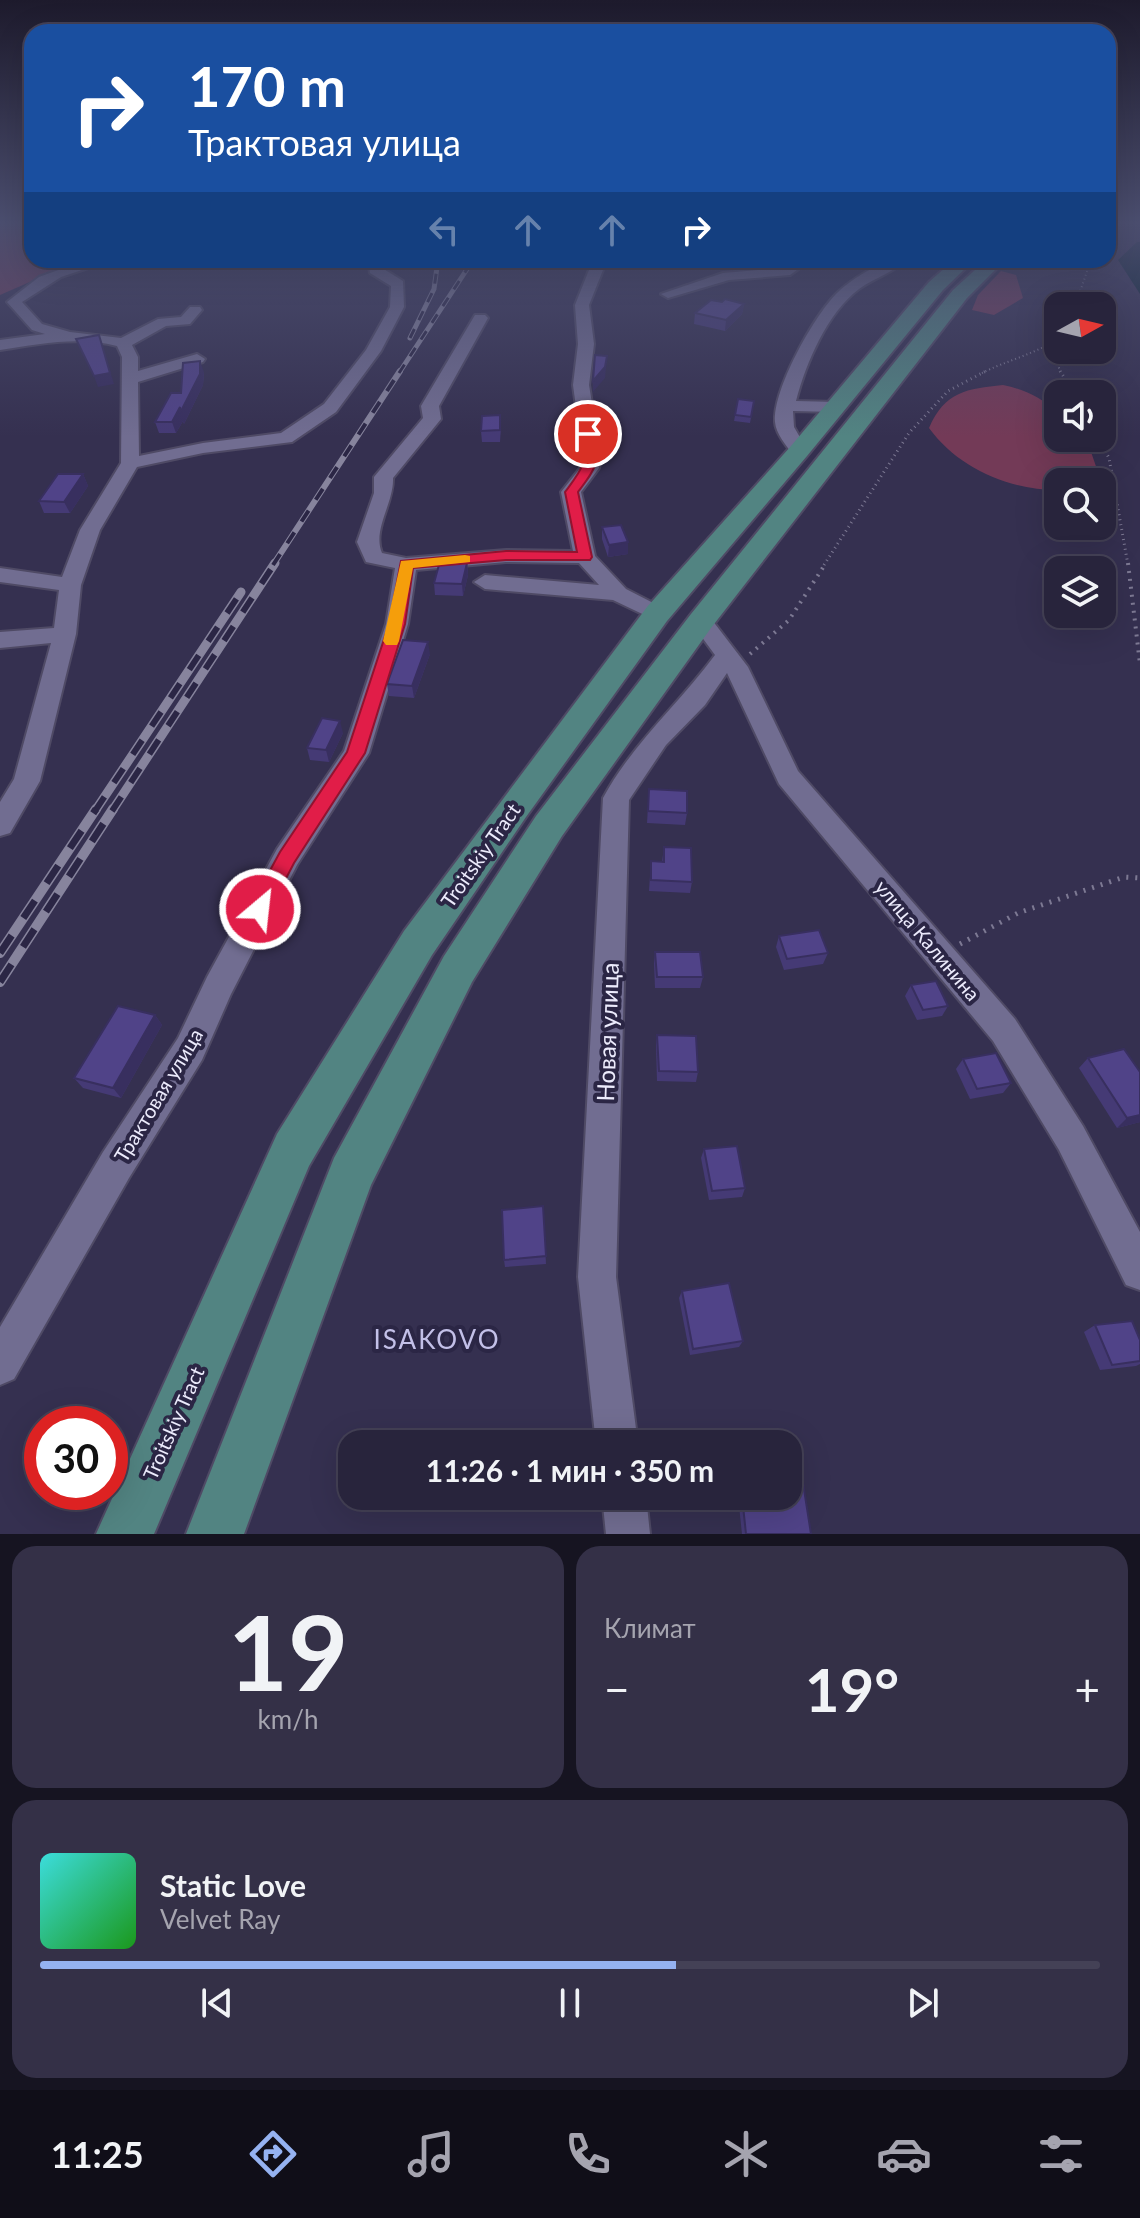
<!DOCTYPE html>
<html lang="ru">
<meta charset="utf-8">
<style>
body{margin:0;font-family:Lato,sans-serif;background:#343047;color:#f1f3f6;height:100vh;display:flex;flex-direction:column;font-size:30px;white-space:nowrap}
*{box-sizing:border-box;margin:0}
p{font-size:26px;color:#a5a4af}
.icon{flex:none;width:44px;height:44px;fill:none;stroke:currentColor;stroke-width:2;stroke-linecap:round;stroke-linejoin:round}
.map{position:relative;height:1534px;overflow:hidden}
.panel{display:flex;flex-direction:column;gap:12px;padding:12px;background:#161421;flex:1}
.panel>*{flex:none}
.hud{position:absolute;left:24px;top:24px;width:1092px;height:244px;border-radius:24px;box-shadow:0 8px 32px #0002,0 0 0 2px #444156;background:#1a4fa0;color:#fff;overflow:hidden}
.needle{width:52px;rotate:82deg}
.controls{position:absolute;left:1044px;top:292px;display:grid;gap:16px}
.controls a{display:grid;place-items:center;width:72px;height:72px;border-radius:16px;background:#28243c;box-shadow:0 8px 32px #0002,0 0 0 2px #444156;font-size:40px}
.speed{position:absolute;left:24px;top:1406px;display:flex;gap:16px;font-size:40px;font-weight:700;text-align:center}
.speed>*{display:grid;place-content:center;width:104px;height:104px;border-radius:50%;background:#28243c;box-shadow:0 8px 32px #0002,0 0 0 2px #444156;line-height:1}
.speed .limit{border:12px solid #d22;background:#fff;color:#111}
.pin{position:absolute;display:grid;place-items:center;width:68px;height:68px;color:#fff;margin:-34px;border:4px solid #fff;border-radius:50%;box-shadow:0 2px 8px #0007}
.me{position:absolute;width:88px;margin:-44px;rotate:28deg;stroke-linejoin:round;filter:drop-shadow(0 0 6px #0008)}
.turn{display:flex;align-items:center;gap:28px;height:168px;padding:0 32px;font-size:36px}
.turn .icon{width:104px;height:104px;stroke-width:2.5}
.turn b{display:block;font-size:56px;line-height:68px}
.lanes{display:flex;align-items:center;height:76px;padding:0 32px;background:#0003;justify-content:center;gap:40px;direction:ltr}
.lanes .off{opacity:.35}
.big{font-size:60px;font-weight:700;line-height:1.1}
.panel .card{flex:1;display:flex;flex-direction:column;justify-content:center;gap:12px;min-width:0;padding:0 28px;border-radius:24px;background:#343047}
.panel .dial{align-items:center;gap:0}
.dial b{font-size:104px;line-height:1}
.song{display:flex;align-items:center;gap:24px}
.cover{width:96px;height:96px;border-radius:12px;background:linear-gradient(135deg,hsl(180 70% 55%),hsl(120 70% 35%))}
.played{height:8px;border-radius:4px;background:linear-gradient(90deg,#95b2f1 60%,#444156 60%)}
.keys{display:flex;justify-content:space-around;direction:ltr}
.heat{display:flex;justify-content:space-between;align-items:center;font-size:44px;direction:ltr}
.panel .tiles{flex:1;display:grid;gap:12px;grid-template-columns:1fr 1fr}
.card:last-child{grid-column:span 2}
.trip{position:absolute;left:338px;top:1430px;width:464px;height:80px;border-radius:24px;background:#28243c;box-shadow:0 8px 32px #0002,0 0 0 2px #444156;font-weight:700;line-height:80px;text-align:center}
.menu{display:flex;height:128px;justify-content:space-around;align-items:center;background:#100e18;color:#a5a4af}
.menu .icon{width:56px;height:56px}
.menu .selected{color:#95b2f1}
.menu b{font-size:36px;color:#f1f3f6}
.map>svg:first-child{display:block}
.green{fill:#733a57}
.water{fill:#001e2b}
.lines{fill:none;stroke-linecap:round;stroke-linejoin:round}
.minor-casing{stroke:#4f4a65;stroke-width:4}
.major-casing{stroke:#4f4a65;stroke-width:4}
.path-far3{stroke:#7d7993;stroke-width:2;stroke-dasharray:1 3;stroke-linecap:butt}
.path-far2{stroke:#7d7993;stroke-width:3;stroke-dasharray:1 4;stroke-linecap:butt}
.path-far1{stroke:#7d7993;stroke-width:4;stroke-dasharray:2 6;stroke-linecap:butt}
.path{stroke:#7d7993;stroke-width:5;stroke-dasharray:2 7;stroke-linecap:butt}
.minor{fill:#716d91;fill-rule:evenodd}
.major{fill:#528482;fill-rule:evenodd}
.rail-far3-casing{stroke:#87849d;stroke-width:5}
.rail-far2-casing{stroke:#87849d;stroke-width:6}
.rail-far1-casing{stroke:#87849d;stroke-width:9}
.rail-casing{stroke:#87849d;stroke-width:10}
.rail-far3{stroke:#2b2645;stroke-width:3;stroke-dasharray:10;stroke-linecap:butt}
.rail-far2{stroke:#2b2645;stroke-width:4;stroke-dasharray:13;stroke-linecap:butt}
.rail-far1{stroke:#2b2645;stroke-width:6;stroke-dasharray:17;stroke-linecap:butt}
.rail{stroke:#2b2645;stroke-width:7;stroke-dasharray:21;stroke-linecap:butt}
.wall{fill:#453a75}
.shaded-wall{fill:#382f5f}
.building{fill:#504388;stroke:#382f5f;stroke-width:2}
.route{fill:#e11d48;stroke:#92132f;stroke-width:2}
.slow{fill:#f59e0b}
.labels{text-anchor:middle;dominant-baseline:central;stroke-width:8;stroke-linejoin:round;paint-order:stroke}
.street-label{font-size:20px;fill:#ecebfc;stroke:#2b2645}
.near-street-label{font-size:24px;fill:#ecebfc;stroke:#2b2645}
.near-neighbourhood-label{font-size:26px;letter-spacing:2px;fill:#c3c0e8;stroke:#2b2645}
</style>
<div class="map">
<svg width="1140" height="1534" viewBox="0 0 1140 1534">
<rect width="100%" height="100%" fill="#353050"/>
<!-- green -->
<g class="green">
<polygon points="0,222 32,222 32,260 80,260 0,295"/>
<polygon points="1001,271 1016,275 1023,298 994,315 972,310 978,295"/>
<path d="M1003,385C1026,390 1041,397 1058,414V438H1081L1090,449L1100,478L1094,482H1058V490C1009,490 958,468 929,428C945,391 967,389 1003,385Z"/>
</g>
<!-- water -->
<polygon class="water" points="1137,242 1140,242 1140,294 1118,260"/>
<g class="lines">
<!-- minor casing -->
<g class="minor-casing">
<g id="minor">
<path d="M86,260H112L61,277L22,302L42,324L70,332L121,338L158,319L181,317L190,307H200L202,310L190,324L166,326L132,345L138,357V371L197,354L205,359L203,362L138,382L139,456L203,443L281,433L324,404L366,350L390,307L391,286L370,273L368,260H382V268L403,281L404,307L381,351L336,412L292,442L203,453L137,467L100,530L81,585L76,634L40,781L10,833L0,836V802L14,779L51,643L0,648V632L54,628L59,590L0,582V568L62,577L80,530L121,463L122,357L117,346C78,336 39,344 0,350V340L45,334L32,330L7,302L39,277Z"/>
<path d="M593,260H607L589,305L594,344L589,385L601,458L599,468L581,492L595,556L626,589L665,609L668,614L665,619L657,621L613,600L485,589L474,582L485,575L599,585L579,563L506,562L416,570L408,624L369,753L297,865L231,994L202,1060L129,1178L14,1379L0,1385V1327L103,1152L178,1038L207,977L277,849L344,751L386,624L395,568L366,562L357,542L374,493V477L423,418L421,406L475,315H485L488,318L439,406L441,419L393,478C394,503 372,530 382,553L406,558L506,550L573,551L561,492L581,467L583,458L573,385L578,344L575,305Z"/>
<polygon points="795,260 811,260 790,275 729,280 668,298 661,294 723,273 782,268"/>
<path d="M889,260H907C894,272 874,278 859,289C827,313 806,363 796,401L836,402L845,407L836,412L793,411L794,427L808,451L805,455H793C786,445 776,434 775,422C773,389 813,318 836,294C851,279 870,269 889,260Z"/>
<path d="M701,614L709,616L748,667L798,771L1015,1019L1083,1126L1140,1232V1290L1126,1285L1059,1150L993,1041L779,784L727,673L705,705L666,745L629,800L616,1277L638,1444H596L578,1277L603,798C632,744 679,704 715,655L690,621L693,616Z"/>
<polygon points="602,1496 646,1496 650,1534 606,1534"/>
</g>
</g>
<!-- major casing -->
<g class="major-casing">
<g id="major">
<polygon points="954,260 974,260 943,290 807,456 667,621 526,817 432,955 309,1166 154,1534 96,1534 277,1134 404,931 647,607 791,446 929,282"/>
<polygon points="986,260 1005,260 967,298 711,628 562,836 472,982 371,1185 244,1534 186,1534 334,1158 444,956 536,816 691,614 953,290"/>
</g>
</g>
<!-- path-far3 -->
<g class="path-far3">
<polyline points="1108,226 1110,222"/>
<polyline points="1075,306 1091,260"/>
<polyline points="1050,345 1061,373"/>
<path d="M982,373C1003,362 1043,351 1058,338"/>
</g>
<!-- path-far2 -->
<g class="path-far2">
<polyline points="1060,371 1075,394"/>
<polyline points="1098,438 1109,458 1128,565"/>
<polyline points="824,565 909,433 948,391 986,371"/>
</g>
<!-- path-far1 -->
<g class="path-far1">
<polyline points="1128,563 1140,664"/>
<polyline points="750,654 789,620 826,563"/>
</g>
<!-- path -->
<polyline class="path" points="960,944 1018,913 1124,877 1140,878"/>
<!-- minor -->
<use href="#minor" class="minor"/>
<!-- major -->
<use href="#major" class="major"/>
<!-- rail-far3 casing -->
<g class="rail-far3-casing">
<g id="rail-far3">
<polyline points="410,338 434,289 438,260"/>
<polyline points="399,373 473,260"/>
</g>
</g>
<!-- rail-far2 casing -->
<g class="rail-far2-casing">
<polyline id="rail-far2" points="273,565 400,371"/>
</g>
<!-- rail-far1 casing -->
<g class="rail-far1-casing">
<g id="rail-far1">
<polyline points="95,811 241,592"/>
<polyline points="112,811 275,563"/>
</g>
</g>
<!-- rail casing -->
<g class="rail-casing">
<g id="rail">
<polyline points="0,953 96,809"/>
<polyline points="0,982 113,809"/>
</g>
</g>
<!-- rail-far3 -->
<use href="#rail-far3" class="rail-far3"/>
<!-- rail-far2 -->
<use href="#rail-far2" class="rail-far2"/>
<!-- rail-far1 -->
<use href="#rail-far1" class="rail-far1"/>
<!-- rail -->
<use href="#rail" class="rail"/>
</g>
<!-- wall -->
<g class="wall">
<polygon points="722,302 744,304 742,314 725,331 694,324 695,313"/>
<polygon points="204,372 203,385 184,424 183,421 176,433 159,433 155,422"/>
<polygon points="738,399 754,401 750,423 734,421"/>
<polygon points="501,427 500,442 482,442 481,431"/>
<polygon points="83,474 88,486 70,513 44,513 39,501"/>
<polygon points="602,527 628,542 628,554 608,557 602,539"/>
<polygon points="467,563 468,575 463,596 435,595 434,583"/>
<polygon points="430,654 414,698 389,696 387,684"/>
<polygon points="343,733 329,762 310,760 307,748"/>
<polygon points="649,789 687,813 685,825 647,823"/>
<polygon points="664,847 692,882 690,893 649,891 651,861 662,862"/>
<polygon points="779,936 828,953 823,964 784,970 776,947"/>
<polygon points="655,952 703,977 700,988 655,988 654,963"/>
<polygon points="911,985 948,1006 942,1016 917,1020 905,996"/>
<polygon points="155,1015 162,1025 121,1098 83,1088 74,1078"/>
<polygon points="657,1035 698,1072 696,1082 657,1081 656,1045"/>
<polygon points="1088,1058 1140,1072 1140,1122 1117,1128 1079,1068"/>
<polygon points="963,1059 1011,1083 1003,1093 970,1099 956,1069"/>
<polygon points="704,1149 745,1188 742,1197 709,1200 701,1158"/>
<polygon points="543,1206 546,1264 505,1267 504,1260"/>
<polygon points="682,1291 743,1341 739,1347 690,1355 679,1298"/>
<polygon points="1095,1325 1140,1340 1140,1364 1136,1366 1100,1370 1084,1332"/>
<polygon points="738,1496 788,1496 811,1534 742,1534"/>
</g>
<!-- shaded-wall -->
<g class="shaded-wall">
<polygon points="744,304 742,314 725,331 726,320"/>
<polygon points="99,335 114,384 98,387 94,376"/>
<polygon points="607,356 605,378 593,392 593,381"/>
<polygon points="200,361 204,372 203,385 184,424 183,421 176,433 172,422 180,407"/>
<polygon points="83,474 88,486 70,513 64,502"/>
<polygon points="628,542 628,554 608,557 609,545"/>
<polygon points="467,563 468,575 463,596 462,584"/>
<polygon points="428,642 430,654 414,698 412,686"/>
<polygon points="340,721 343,733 329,762 326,750"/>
<polygon points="155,1015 162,1025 121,1098 113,1088"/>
<polygon points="1140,1115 1140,1122 1117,1128 1127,1118"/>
</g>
<!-- building -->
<g class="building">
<polygon points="725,299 744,304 726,320 695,313 711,300 722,302"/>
<polygon points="99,335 110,373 94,376 76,339"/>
<polygon points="595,355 607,356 605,367 593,381"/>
<polygon points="200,361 200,374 180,413 180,407 172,422 155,422 171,393 181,393 183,363"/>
<polygon points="738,399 754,401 751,417 735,415"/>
<polygon points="500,415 500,430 481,431 482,416"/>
<polygon points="58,474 83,474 64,502 39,501"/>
<polygon points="621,525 628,542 609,545 602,527"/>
<polygon points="440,561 467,563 462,584 434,583"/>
<polygon points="403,640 428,642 412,686 387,684"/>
<polygon points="322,718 340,721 326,750 307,748"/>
<polygon points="649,789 687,791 687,813 648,811"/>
<polygon points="664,847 691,848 692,882 651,880 651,861 664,862"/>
<polygon points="819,930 828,953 787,959 779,936"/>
<polygon points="655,952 700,952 703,977 657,977"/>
<polygon points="936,981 948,1006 923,1010 911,985"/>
<polygon points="118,1006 155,1015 113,1088 74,1078"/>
<polygon points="657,1035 696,1036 698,1072 659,1071"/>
<polygon points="1124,1049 1140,1072 1140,1115 1127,1118 1088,1058"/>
<polygon points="996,1053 1011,1083 977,1089 963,1059"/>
<polygon points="737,1146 745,1188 712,1191 704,1149"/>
<polygon points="543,1206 546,1256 504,1260 502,1210"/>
<polygon points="729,1283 743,1341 693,1349 682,1291"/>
<polygon points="1132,1321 1140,1340 1140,1361 1112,1365 1095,1325"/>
<polygon points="558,1439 558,1444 492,1444 492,1443"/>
<polygon points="788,1457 799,1457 811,1534 746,1534 742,1496 788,1496"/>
</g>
<!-- sky -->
<linearGradient id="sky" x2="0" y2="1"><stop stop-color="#1d1a2c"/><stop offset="0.51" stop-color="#4b4e6f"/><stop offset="1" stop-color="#4b4e6f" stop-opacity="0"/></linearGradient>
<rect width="1140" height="437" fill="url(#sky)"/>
<!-- route -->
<path class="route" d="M588,430L594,434C600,464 596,468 578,492L592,557L590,560H506L413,568L405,624L365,753L294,863L267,915L260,918L252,915L249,909L280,852L347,752L389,624L401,561L506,551L577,552L565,492C583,468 587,465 582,434Z"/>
<!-- slow -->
<polygon class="slow" points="465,555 470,556 470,562 413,568 399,641 397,645 386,645 383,641 401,561"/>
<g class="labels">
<!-- street labels -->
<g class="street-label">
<text transform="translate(480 855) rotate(-55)">Troitskiy Tract</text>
<text transform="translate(928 940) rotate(50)">улица Калинина</text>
<text transform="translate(158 1095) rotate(-59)">Трактовая улица</text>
<text transform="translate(173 1423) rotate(-66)">Troitskiy Tract</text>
</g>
<!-- near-street labels -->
<g class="near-street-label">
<text transform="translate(607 1032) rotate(-88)">Новая улица</text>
</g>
<!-- near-neighbourhood labels -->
<g class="near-neighbourhood-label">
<text x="437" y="1339">ISAKOVO</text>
</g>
</g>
</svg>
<div class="controls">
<a><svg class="needle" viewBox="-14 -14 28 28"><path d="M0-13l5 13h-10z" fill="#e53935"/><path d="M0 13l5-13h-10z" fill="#a5a4af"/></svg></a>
<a><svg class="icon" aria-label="sound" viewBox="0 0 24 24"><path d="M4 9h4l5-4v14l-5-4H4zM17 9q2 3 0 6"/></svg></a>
<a><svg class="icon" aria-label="search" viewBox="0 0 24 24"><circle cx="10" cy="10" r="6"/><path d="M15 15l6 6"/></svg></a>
<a><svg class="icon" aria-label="layers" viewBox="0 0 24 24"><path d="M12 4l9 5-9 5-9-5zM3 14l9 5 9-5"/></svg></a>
</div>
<div class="speed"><div class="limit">30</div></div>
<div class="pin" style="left:588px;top:434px;background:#d93025"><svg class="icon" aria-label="arrive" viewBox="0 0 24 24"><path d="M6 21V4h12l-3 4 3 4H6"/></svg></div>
<svg class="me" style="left:260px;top:909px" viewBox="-20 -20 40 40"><circle r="17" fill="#e11d48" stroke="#fff" stroke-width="3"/><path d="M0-11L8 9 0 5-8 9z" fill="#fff"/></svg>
<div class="trip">11:26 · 1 мин · 350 m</div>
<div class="hud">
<div class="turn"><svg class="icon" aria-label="right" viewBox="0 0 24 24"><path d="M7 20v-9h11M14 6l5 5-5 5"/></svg><div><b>170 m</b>Трактовая улица</div></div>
<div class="lanes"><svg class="icon off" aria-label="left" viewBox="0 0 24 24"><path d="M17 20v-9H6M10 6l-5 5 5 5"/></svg><svg class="icon off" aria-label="ahead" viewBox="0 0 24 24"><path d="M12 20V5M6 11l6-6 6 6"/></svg><svg class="icon off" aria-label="ahead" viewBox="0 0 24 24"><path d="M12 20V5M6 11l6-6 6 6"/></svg><svg class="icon" aria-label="right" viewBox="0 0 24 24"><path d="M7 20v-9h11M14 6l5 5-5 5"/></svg></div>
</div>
</div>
<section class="panel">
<div class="tiles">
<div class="card dial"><b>19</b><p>km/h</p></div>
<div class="card"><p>Климат</p>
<div class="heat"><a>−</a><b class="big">19°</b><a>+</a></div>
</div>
<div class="card">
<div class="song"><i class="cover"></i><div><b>Static Love</b><p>Velvet Ray</p></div></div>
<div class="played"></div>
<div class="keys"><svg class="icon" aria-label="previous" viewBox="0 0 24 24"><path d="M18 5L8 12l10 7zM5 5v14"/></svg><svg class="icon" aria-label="pause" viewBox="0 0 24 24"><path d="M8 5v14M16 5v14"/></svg><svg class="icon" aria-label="next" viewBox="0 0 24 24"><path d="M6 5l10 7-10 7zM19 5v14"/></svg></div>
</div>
</div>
</section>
<nav class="menu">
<b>11:25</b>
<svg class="icon selected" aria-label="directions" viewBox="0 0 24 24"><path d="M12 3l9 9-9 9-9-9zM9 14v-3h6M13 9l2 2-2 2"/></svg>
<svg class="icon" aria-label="music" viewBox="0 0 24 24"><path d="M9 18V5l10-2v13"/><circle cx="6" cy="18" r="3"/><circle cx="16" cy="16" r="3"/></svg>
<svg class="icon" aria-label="phone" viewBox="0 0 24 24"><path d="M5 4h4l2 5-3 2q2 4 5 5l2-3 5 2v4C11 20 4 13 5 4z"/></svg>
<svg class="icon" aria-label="climate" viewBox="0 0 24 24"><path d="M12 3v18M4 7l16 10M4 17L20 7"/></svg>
<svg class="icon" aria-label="car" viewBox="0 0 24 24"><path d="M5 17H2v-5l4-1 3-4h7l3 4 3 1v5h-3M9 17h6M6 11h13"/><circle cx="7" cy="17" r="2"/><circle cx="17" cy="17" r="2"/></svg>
<svg class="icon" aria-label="filters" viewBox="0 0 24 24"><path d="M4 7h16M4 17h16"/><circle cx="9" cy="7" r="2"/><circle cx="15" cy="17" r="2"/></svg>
</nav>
